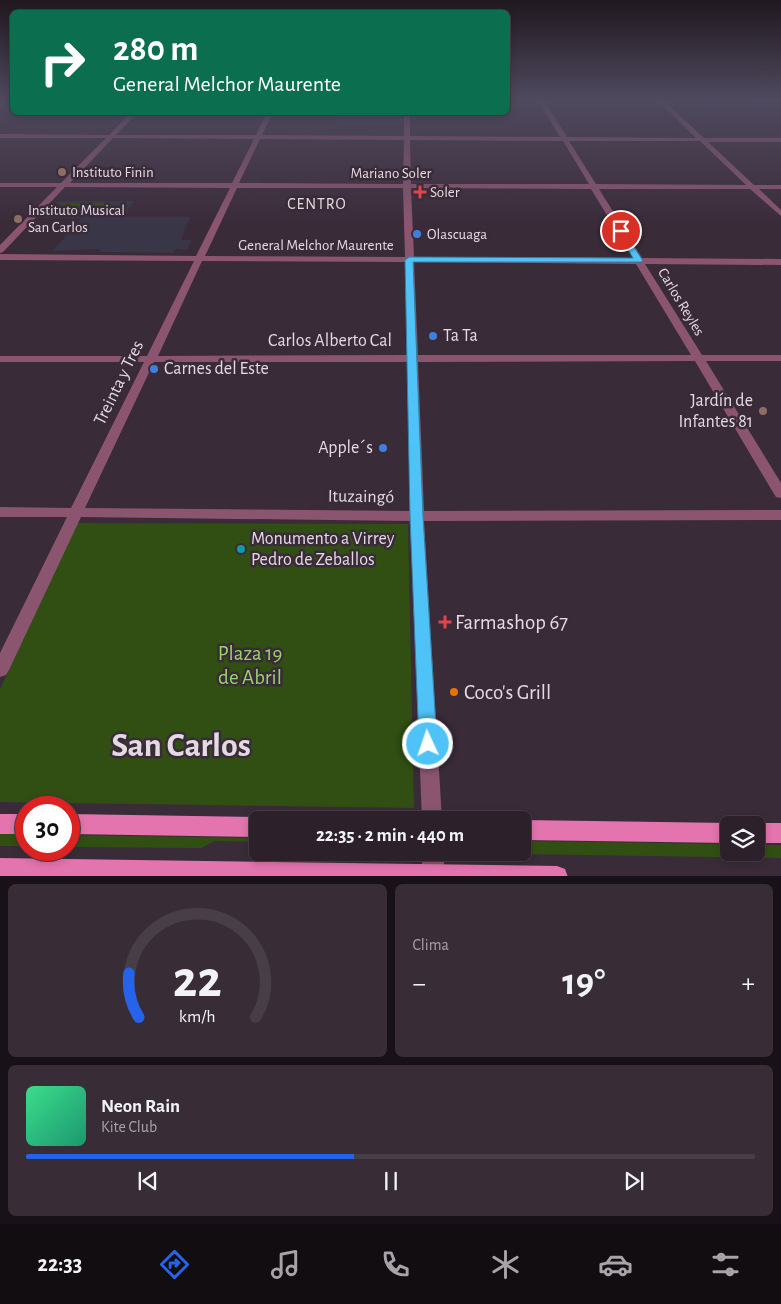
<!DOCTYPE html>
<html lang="es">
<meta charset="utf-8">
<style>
body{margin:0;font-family:"Alegreya Sans",sans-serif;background:#382d37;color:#f1f3f6;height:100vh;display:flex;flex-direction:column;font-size:19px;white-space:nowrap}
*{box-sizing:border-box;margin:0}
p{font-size:16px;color:#a6a3a9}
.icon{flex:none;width:28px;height:28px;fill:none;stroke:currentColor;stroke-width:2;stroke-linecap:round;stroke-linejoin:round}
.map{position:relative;height:876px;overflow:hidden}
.side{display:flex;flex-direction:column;gap:8px;padding:8px;background:#181218;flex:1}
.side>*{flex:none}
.banner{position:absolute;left:10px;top:10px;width:500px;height:105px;border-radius:8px;box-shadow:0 2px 8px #0003,0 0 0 1px #483e47;background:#0b6e4f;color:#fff;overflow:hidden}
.controls{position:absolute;left:720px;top:816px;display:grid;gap:10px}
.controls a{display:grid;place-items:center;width:45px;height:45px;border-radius:8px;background:#2c202b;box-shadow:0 2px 8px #0003,0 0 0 1px #483e47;font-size:25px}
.speed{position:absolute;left:15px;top:796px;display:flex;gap:10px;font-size:25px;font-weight:700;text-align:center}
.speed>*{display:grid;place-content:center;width:65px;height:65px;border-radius:50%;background:#2c202b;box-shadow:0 2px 8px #0003,0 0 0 1px #483e47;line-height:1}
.speed .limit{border:8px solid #d22;background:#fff;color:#111}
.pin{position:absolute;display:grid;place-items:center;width:42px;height:42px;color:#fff;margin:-21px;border:2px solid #fff;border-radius:50%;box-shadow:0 1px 5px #0007}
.me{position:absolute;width:55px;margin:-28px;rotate:357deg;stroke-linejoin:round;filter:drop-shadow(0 0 4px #0008)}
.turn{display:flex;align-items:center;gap:18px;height:105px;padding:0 20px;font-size:22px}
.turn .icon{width:65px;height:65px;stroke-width:2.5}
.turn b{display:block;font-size:35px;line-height:42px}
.big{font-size:38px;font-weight:600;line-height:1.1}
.side .card{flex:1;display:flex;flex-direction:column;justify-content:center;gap:8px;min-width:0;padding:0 18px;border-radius:8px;background:#382d37}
.side .dial{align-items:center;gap:0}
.dial svg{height:130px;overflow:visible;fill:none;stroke:#483e47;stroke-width:7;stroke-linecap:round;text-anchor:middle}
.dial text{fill:#f1f3f6;stroke:none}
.song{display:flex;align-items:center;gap:15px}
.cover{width:60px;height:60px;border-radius:8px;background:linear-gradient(135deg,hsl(150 70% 55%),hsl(160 70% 35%))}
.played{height:5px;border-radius:2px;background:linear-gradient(90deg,#2563eb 45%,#483e47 45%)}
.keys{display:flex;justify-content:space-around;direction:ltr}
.heat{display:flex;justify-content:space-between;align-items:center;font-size:28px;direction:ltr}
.side .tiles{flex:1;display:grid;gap:8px;grid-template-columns:1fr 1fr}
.card:last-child{grid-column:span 2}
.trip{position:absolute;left:249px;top:811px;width:282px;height:50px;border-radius:8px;background:#2c202b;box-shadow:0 2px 8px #0003,0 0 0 1px #483e47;font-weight:600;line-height:50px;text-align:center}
.dock{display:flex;height:80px;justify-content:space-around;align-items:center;background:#120d11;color:#a6a3a9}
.dock .icon{width:35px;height:35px}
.dock .selected{color:#2563eb}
.dock b{font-size:22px;color:#f1f3f6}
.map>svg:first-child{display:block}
.education{fill:#383647}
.green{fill:#314f13}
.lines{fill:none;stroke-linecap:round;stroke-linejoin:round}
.minor{fill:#8b5570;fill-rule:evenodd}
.major{fill:#e374ad;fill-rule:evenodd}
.route{fill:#4fc3f7;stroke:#337fa1}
.education-dot{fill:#8d6e63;stroke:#3a2b39;stroke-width:2}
.health-dot{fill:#e0444e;stroke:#3a2b39;stroke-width:2}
.shop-dot{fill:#3f7fe0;stroke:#3a2b39;stroke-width:2}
.culture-dot{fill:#0f9aa8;stroke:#3a2b39;stroke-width:2}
.food-dot{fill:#e8710a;stroke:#3a2b39;stroke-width:2}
.labels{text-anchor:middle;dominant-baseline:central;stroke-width:5;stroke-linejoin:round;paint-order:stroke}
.far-poi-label{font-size:15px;fill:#e4dae2;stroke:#3a2b39;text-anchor:start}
.far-street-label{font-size:15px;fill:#e4dae2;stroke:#3a2b39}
.far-neighbourhood-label{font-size:16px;letter-spacing:1px;fill:#e4dae2;stroke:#3a2b39}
.poi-label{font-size:18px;fill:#e4dae2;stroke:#3a2b39;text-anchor:start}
.street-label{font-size:18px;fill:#e4dae2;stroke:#3a2b39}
.near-poi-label{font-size:21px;fill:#e4dae2;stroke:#3a2b39;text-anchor:start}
.near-park-label{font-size:21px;fill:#99d26a;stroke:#3a2b39}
.near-town-label{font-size:34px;font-weight:bold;fill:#e4dae2;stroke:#3a2b39}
</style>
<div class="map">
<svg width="781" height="877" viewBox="0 0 781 877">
<rect width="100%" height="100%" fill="#3a2b39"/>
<!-- education -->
<g class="education">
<polygon points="339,113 401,113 402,125 337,125"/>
<polygon points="59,201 134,201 124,217 190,217 181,240 192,240 187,250 176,249 173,253 99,252 100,249 53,251 81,219 42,218"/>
</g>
<!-- green -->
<g class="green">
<polygon points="63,203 111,203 103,213 54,212"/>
<polygon points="78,523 408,524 414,808 0,802 0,689"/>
<rect x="0" y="834" width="26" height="12"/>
<polygon points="69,835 257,838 258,842 215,841 201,848 69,847"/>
<polygon points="523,841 729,844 729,852 756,852 756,845 781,845 781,858 522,854 516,862 465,862 458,853 522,852"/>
</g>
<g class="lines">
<!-- minor -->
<g class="minor">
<polygon points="5,100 12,100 0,108 0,103"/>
<path d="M538,100H544L567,137L696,138L657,100H663L704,138H781V142H708L754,185H781V189H759L781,210V216L750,189H599L642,258L781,259V265L645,264L702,355H781V361H706L781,483V498L776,497L774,494L695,361L418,362L424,511L781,510V520L424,521L442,820H422L410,521L81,517L9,670L6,675L0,677V653L67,517H0V507L71,508L144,362H0V356H147L194,261L0,260V254L196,256L230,188L65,187L3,252L0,253V245L57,187H0V183H61L106,138H0V134L109,135L131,112H138L116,135H256L267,112H273L262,135L404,136V112H410V136L560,137ZM113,138L254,139L232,183H70ZM260,139L404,140L403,184L239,183ZM410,140L563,141L589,184H411ZM569,141H700L746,185L596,184ZM237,188H403L405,257L205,256ZM411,188L591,189L633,258L414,257ZM202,261L405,262L407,355L158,356ZM414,262L636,264L691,355H418ZM154,362H407L410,511L85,508Z"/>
<polygon points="690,100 781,100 781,103 693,102"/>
<rect x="422" y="852" width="22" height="25"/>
</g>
<!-- major -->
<g class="major">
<rect x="0" y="814" width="26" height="20"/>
<polygon points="69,814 258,817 265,820 258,820 258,837 69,834"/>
<polygon points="522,820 729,823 734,825 729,825 729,843 522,840"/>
<polygon points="756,823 781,823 781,843 756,843 756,825 751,825"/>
<polygon points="0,858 557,866 565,869 568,877 0,877"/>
</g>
</g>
<!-- sky -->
<linearGradient id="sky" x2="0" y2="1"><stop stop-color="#20181f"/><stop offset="0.45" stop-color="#4f4a5f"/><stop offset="1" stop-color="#4f4a5f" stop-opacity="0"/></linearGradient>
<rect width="781" height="223" fill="url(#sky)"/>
<!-- route -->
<polygon class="route" points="618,230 623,230 643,261 641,262 413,262 423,516 437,744 434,749 428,752 422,749 419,744 410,516 405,260 409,257 633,258 617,231"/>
<!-- markers -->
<g class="education-dot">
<circle cx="62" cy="172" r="5"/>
<circle cx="18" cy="219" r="5"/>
<circle cx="763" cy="411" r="5"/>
</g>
<g class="health-dot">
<path d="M417.5 184.5h5v5h5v5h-5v5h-5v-5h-5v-5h5z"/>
<path d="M442.5 614.5h5v5h5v5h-5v5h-5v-5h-5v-5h5z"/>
</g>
<g class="shop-dot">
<circle cx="417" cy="234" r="5"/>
<circle cx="433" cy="336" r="5"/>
<circle cx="154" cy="369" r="5"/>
<circle cx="383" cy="448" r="5"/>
</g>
<circle class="culture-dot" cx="241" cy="549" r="5"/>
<circle class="food-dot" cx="454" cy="692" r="5"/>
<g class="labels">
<!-- far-poi labels -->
<g class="far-poi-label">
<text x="72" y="172">Instituto Finin</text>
<text x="430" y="192">Soler</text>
<text x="28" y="210">Instituto Musical<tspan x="28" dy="17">San Carlos</tspan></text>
<text x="427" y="234">Olascuaga</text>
</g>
<!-- far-street labels -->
<g class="far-street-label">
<text x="391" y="173">Mariano Soler</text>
<text x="316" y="245">General Melchor Maurente</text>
<text transform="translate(681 302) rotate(59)">Carlos Reyles</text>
</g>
<!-- far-neighbourhood labels -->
<g class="far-neighbourhood-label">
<text x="317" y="204">CENTRO</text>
</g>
<!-- poi labels -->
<g class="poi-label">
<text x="443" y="336">Ta Ta</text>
<text x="164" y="369">Carnes del Este</text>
<text x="753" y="401" text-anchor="end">Jardín de<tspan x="753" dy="21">Infantes 81</tspan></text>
<text x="373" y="448" text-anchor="end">Apple´s</text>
<text x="251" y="539">Monumento a Virrey<tspan x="251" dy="21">Pedro de Zeballos</tspan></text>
</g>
<!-- street labels -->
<g class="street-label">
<text x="330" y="341">Carlos Alberto Cal</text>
<text transform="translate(119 383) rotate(-64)">Treinta y Tres</text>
<text transform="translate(361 497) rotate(1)">Ituzaingó</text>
</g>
<!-- near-poi labels -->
<g class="near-poi-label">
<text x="455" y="622">Farmashop 67</text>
<text x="464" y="692">Coco's Grill</text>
</g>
<!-- near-park labels -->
<g class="near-park-label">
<text x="250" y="653">Plaza 19<tspan x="250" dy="24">de Abril</tspan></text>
</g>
<!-- near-town labels -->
<g class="near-town-label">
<text x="181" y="746">San Carlos</text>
</g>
</g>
</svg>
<div class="controls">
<a><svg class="icon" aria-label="layers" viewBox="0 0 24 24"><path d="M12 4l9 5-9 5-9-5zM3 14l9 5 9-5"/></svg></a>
</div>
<div class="speed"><div class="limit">30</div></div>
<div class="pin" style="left:621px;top:231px;background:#d93025"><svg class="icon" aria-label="arrive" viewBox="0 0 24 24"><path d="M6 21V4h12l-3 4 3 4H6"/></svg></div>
<svg class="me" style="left:428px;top:744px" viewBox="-20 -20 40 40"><circle r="17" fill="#4fc3f7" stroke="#fff" stroke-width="3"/><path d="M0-11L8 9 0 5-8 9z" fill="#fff"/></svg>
<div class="trip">22:35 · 2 min · 440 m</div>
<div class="banner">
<div class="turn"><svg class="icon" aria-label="right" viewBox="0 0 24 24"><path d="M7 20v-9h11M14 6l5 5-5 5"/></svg><div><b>280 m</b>General Melchor Maurente</div></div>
</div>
</div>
<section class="side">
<div class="tiles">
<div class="card dial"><svg viewBox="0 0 100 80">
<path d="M14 69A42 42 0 1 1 86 69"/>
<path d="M14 69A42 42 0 0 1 8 42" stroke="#2563eb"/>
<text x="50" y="56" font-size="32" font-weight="700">22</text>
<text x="50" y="72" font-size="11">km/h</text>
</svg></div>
<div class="card"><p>Clima</p>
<div class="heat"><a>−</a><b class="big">19°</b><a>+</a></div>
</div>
<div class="card">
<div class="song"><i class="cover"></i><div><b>Neon Rain</b><p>Kite Club</p></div></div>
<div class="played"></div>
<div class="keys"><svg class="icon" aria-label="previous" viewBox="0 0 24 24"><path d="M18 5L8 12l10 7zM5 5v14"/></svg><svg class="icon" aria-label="pause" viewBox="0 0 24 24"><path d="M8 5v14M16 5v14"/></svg><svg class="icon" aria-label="next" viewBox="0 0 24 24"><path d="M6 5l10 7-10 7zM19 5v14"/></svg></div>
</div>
</div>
</section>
<nav class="dock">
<b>22:33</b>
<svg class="icon selected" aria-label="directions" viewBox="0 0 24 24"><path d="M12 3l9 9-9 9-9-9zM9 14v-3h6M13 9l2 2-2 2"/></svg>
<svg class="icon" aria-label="music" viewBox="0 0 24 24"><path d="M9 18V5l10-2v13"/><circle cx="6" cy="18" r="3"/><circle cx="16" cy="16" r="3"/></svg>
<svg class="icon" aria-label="phone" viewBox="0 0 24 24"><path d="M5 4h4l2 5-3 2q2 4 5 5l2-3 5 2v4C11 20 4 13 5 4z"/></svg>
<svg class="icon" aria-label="climate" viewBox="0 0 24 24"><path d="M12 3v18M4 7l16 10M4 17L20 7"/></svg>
<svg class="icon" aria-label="car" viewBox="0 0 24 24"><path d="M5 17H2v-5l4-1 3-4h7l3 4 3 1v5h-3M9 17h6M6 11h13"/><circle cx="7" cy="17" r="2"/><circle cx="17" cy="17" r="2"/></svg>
<svg class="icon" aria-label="filters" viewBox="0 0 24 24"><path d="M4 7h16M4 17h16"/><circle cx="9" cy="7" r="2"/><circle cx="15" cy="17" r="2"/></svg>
</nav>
